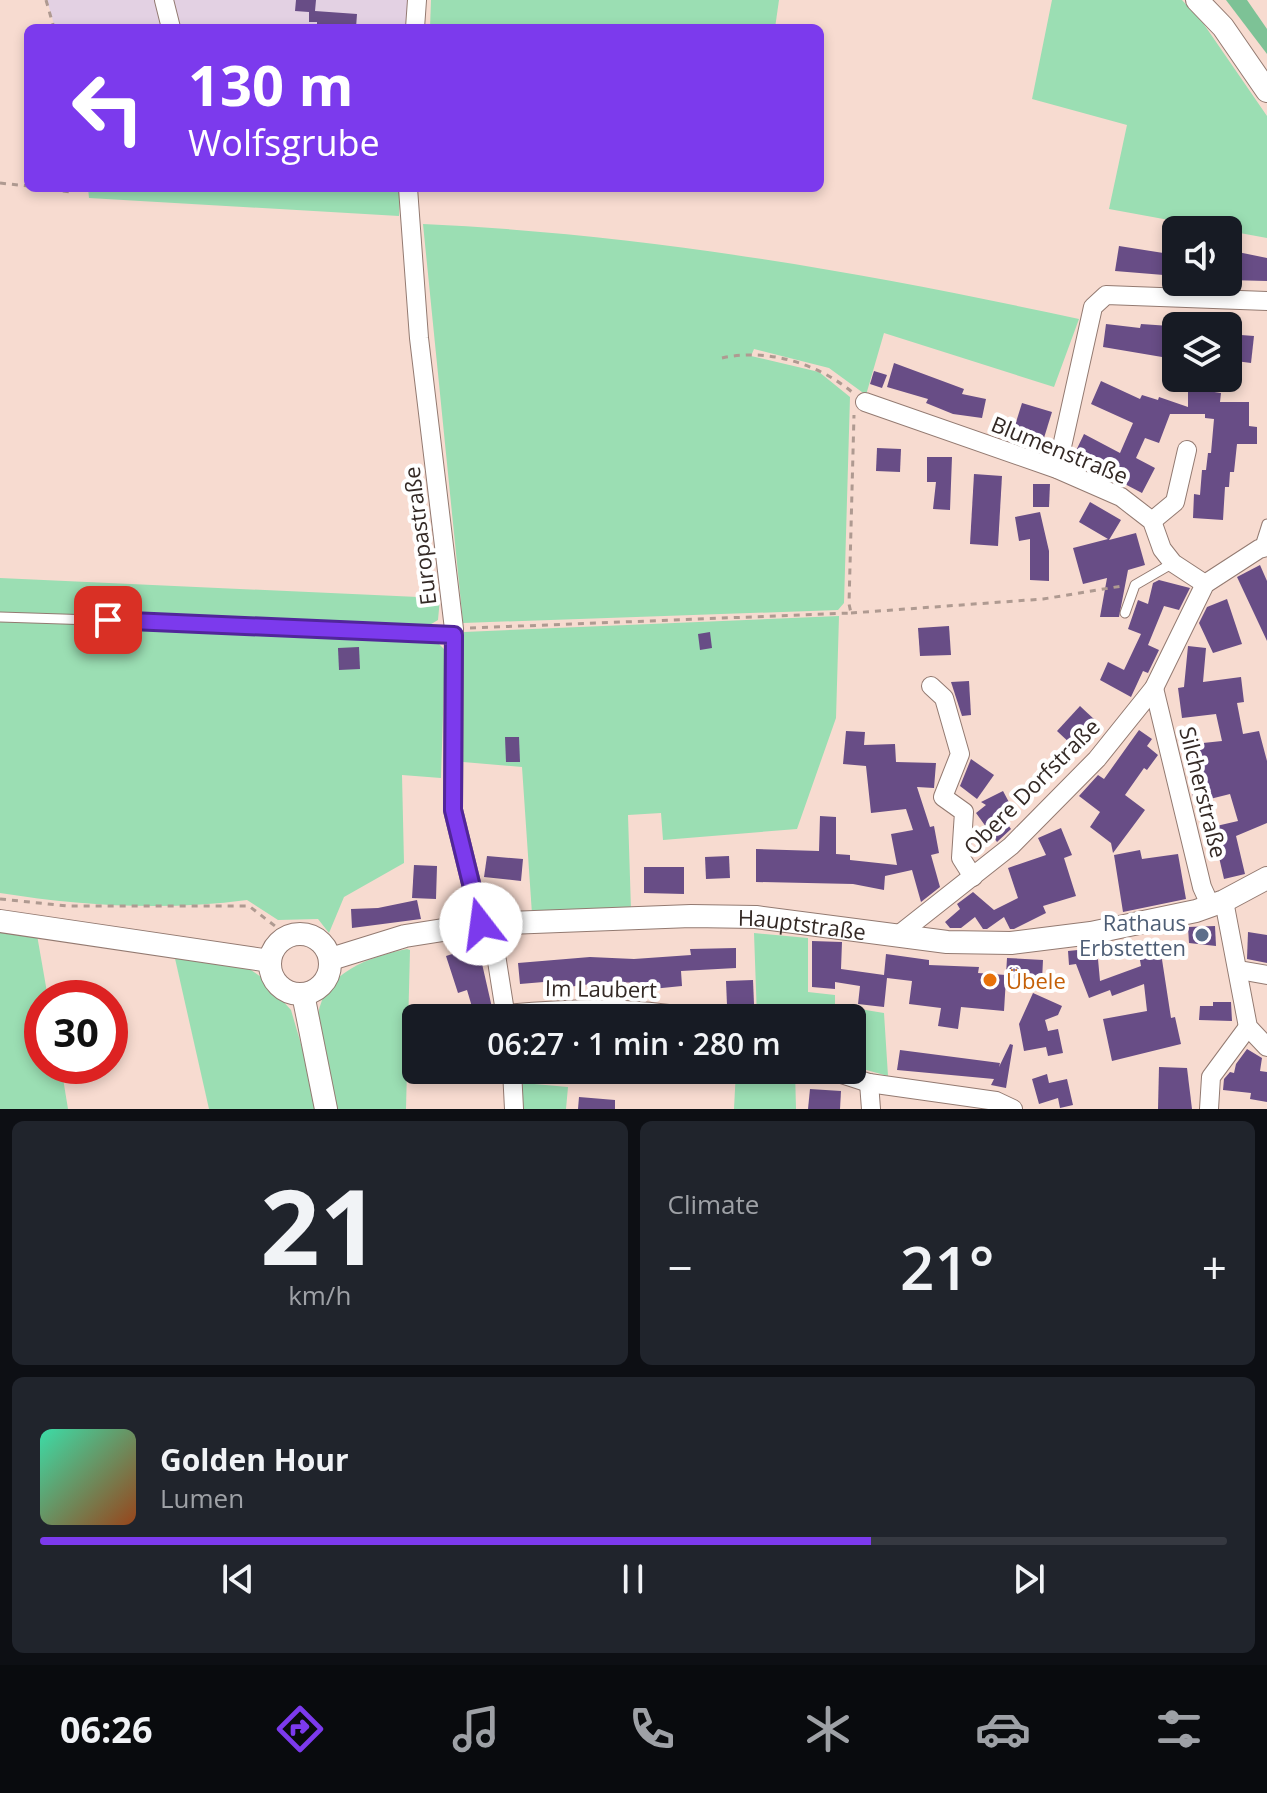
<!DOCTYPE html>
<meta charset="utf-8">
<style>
body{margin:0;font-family:"Open Sans",sans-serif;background:#20242c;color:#f1f3f6;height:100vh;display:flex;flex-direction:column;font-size:30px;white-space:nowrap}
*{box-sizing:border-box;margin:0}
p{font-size:26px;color:#9ea1a6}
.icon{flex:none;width:44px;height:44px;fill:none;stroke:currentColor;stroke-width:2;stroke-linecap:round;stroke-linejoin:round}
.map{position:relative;height:1109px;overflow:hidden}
.panel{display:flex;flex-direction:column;gap:12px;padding:12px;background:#0d0f14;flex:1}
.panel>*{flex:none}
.hud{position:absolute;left:24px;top:24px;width:800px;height:168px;border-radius:12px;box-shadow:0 4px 12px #0003;background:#7c3aed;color:#fff;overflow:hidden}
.fabs{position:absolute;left:1162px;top:216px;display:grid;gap:16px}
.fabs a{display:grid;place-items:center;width:80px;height:80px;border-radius:12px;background:#171b24;box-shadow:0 4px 12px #0003;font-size:40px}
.speed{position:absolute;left:24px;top:980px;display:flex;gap:16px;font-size:40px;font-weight:700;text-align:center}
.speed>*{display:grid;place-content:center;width:104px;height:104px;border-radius:50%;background:#171b24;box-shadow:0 4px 12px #0003;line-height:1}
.speed .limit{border:12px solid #d22;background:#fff;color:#111}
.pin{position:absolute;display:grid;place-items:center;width:68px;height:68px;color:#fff;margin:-34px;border-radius:16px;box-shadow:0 4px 12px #0006}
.me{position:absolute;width:88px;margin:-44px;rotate:345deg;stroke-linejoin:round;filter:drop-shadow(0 0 6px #0008)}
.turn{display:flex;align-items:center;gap:28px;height:168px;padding:0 32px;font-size:36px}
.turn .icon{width:104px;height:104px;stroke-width:2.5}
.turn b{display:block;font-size:56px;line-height:68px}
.big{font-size:60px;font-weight:600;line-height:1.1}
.panel .widget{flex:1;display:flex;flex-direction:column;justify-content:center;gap:12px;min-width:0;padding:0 28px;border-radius:12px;background:#20242c}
.panel .dial{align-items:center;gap:0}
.dial b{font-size:104px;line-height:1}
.song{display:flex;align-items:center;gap:24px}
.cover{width:96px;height:96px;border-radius:12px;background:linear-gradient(135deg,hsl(160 70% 55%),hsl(20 70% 35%))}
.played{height:8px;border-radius:4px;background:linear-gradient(90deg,#7c3aed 70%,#363941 70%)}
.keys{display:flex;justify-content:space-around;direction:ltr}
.heat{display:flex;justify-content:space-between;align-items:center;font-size:44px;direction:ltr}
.panel .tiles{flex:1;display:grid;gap:12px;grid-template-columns:1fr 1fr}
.widget:last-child{grid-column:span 2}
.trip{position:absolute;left:402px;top:1004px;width:464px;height:80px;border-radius:12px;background:#171b24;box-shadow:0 4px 12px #0003;font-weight:600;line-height:80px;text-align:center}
.dock{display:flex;height:128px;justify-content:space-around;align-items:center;background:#090b0e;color:#9ea1a6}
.dock .icon{width:56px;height:56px}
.dock .active{color:#7c3aed}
.dock b{font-size:36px;color:#f1f3f6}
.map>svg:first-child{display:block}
.commercial{fill:#e3d1e3}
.green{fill:#9bdeb3}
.forest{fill:#7dc296}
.building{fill:#684d86}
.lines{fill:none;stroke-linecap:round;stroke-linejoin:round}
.service-casing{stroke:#937a71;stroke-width:11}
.minor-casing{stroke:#937a71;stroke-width:20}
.tertiary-casing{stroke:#937a71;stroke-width:24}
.path{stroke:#af9a91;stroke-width:3;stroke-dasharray:6 6;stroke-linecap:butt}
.service{stroke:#fff;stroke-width:9}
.minor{stroke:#fff;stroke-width:18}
.tertiary{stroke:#fff;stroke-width:22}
.route-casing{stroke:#51269a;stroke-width:20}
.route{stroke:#7c3aed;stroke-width:14}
.service-dot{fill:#5c6f8a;stroke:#fff;stroke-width:3}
.food-dot{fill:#e8710a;stroke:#fff;stroke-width:3}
.labels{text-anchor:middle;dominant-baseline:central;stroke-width:8;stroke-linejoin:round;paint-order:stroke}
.street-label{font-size:22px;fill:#332925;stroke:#fff}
.service-label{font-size:22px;fill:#4e5e75;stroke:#fff;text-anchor:end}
.food-label{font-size:22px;fill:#c56008;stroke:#fff;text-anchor:start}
</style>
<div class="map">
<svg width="1267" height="1109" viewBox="0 0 1267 1109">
<rect width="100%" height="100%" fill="#f7dbd0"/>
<!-- commercial -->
<polygon class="commercial" points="47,0 411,0 409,28 55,28"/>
<!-- green -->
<g class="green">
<polygon points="431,0 779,0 775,28 430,28"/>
<polygon points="1052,0 1182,0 1203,23 1267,116 1267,238 1109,209 1127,125 1032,99"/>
<polygon points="88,188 400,188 399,216 89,198"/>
<path d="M423,224C645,234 862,272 1079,319L1054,387L884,333L866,395L829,368L754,349L751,356L819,372L850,397L844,603L838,610L463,623Z"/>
<polygon points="0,578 440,598 438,620 426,627 0,614"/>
<polygon points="839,616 836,718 797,829 663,840 661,813 628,815 631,910 532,914 522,767 463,762 464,632"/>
<path d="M0,621L417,635L435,640L445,650L441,778L402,775L404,863L344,897L329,933L318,919L278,920L247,900C166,911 81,906 0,893Z"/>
<polygon points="0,930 37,935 48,998 42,998 42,1066 61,1066 68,1109 0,1109"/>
<polygon points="754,933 808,938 808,992 835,995 835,1005 884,1013 888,1076 852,1066 852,1018 757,1018"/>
<path d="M407,949L410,950L406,1109H336L318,1015C324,972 369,957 407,949Z"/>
<polygon points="174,954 217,960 251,970 261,977 291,1010 320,1109 209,1109"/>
<polygon points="736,1070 795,1070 796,1109 734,1109"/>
<polygon points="523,1083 568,1087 566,1109 522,1109"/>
</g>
<!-- forest -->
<polygon class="forest" points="1226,0 1247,0 1267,29 1267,54"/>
<!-- building -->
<g class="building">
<polygon points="296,0 316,0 315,11 357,14 356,28 317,28 317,22 309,22 309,12 295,11"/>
<polygon points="1119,246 1176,255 1176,276 1115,271"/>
<polygon points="1228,250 1267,258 1267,281 1228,280"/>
<polygon points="1106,324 1140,328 1141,324 1170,326 1168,358 1103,347"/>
<polygon points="1228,334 1254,336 1251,363 1228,360"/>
<polygon points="894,363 964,389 962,394 986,399 982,418 953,414 926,403 928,399 887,387"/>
<polygon points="874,371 887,375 882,388 870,384"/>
<polygon points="1101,381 1140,399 1142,395 1158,400 1159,397 1188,407 1188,388 1221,393 1220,402 1249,402 1249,426 1257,427 1257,444 1237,444 1234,472 1230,472 1229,487 1225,487 1223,520 1193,518 1194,494 1200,495 1202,470 1206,470 1208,453 1211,453 1214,419 1205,418 1205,414 1170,414 1159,443 1145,438 1136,458 1155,468 1142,493 1073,457 1084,434 1120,453 1133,423 1091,404"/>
<polygon points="1022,403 1052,412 1043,441 1013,432"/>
<polygon points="877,448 901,449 900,472 876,471"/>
<polygon points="927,457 952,457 950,510 933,509 936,482 927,482"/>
<polygon points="974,474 1002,476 998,546 970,544"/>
<polygon points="1033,484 1050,484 1049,507 1033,507"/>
<polygon points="1090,502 1121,520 1109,540 1136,533 1145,565 1128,570 1119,617 1100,617 1107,578 1083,584 1073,548 1108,539 1079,522"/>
<polygon points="1040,512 1049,551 1049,581 1030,580 1030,539 1019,541 1015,517"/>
<polygon points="1260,565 1267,581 1267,641 1237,577"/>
<polygon points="1159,580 1190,588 1179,610 1164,606 1148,645 1159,650 1148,673 1143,671 1131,697 1100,680 1108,662 1124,670 1141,634 1128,629 1138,600 1148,604 1153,583"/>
<polygon points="1227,599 1242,644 1213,653 1199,623 1207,607"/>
<polygon points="949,626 951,655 920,656 918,628"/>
<polygon points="710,632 712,648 700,650 698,634"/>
<polygon points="1188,646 1206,648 1203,682 1241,677 1244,702 1237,703 1243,734 1259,731 1267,761 1267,823 1236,836 1245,874 1224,879 1212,827 1238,821 1230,794 1194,803 1184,745 1222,741 1216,714 1182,718 1178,688 1184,687"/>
<polygon points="359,647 360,669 339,670 338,648"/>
<polygon points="969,681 971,715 962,716 951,682"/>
<polygon points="1080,706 1096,721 1073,746 1057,731"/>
<polygon points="1139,730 1152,739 1147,746 1158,755 1147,770 1144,768 1125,795 1145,810 1113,853 1111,843 1090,827 1100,812 1079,796 1098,775 1104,779"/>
<polygon points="846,731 865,732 864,745 895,744 896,762 936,763 934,788 917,787 930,827 934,826 939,853 931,855 940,887 921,902 912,870 885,876 884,890 853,884 756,882 756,849 819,851 820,816 836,817 836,854 850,855 850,860 897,865 891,834 913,830 906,809 871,813 866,766 843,764"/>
<polygon points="505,737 519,737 520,762 506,762"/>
<polygon points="971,759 994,775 977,799 960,786"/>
<polygon points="1003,791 1011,806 999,812 1011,829 997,842 976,813 986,805 981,802"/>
<polygon points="1061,828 1072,855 1064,858 1076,896 1043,906 1046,913 1014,929 1010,929 1004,917 987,929 983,929 975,917 961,928 950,928 945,922 960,909 957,904 973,892 994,910 1018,898 1008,868 1046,855 1038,838"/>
<polygon points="1140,850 1142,859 1178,854 1186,899 1123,912 1114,855"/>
<polygon points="487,856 523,859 521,881 484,877"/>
<polygon points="729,856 730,878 706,879 705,857"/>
<polygon points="414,865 437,866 436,899 412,898"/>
<polygon points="644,867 684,867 684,894 644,893"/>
<polygon points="417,900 421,919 352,928 351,909 378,908"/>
<polygon points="1215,926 1216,946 1189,943 1188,927"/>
<polygon points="1248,932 1267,935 1267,963 1247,959"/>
<polygon points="1159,940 1171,1018 1175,1017 1181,1044 1112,1061 1103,1019 1147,1011 1144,984 1112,996 1110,990 1089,998 1076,964 1069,965 1068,951 1097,948 1100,981 1141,966 1137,944"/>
<polygon points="812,941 842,942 841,969 884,975 886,954 929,960 929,965 979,967 978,973 1006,975 1007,958 1043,960 1042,980 1006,978 1004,1011 961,1007 958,1029 938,1026 941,1008 909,1004 912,981 887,978 884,1007 858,1004 860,986 835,982 835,989 812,987"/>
<polygon points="478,946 493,1012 475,1017 467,990 458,993 446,956"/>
<polygon points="736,948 736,968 681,971 682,986 652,989 651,983 606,982 568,987 567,980 520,984 518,963 590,957 634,959 691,955 690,949"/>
<polygon points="753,980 754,1004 727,1005 726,981"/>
<polygon points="1033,993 1062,1006 1058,1015 1045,1020 1048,1031 1058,1029 1063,1053 1048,1056 1046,1047 1024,1051 1019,1024"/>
<polygon points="1213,1002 1231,1002 1232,1021 1199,1020 1200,1006 1213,1006"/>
<polygon points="1010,1044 1013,1045 1006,1088 991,1085 994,1079 897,1070 900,1050 1000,1063 999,1067"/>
<polygon points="1247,1049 1262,1058 1260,1071 1267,1072 1267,1102 1250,1099 1251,1093 1223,1090 1224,1079 1230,1072 1234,1073 1236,1064"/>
<polygon points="1159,1067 1187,1068 1192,1109 1158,1109"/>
<polygon points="678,1070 720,1070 720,1082 677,1080"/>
<polygon points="1047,1074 1049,1083 1067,1079 1073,1105 1060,1108 1058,1098 1039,1104 1032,1079"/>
<polygon points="810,1089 841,1091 840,1109 808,1109"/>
<polygon points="579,1097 615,1100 615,1109 578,1109"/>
</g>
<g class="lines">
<!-- service casing -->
<g class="service-casing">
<g id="service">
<polyline points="1259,549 1267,524"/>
<polyline points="1125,613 1135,585 1173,563"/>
<polyline points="0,617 342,628 454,635"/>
</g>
</g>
<!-- minor casing -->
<g class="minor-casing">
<g id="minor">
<polyline points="164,0 171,28"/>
<polyline points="415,28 417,0"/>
<polyline points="408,188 419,338 454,629 453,810 481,924"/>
<polyline points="865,402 1057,469 1121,497 1152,521 1162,549 1173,563 1205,584"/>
<polyline points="1057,469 1093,307 1106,295 1267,301"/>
<polyline points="1152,521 1175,502 1187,450"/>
<polyline points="931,686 944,698 960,754 943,797 964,812 961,858 973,877"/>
<polyline points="1154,688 1202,887 1211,907"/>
<polyline points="1224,901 1248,1027 1267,1047"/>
<polyline points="491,923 506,1018"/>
<polyline points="897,936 1011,846 1097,759 1154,688 1205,584 1259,549 1267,547"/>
<polyline points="1239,970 1267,975"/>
<path d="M506,1014C570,1008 631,1006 694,1018"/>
<polyline points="512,1070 514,1109"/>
<polyline points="829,1070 869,1083 996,1101 1013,1109"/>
<polyline points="869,1083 871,1109"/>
<polyline points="1209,1109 1211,1077 1248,1027"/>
</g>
</g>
<!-- tertiary casing -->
<g class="tertiary-casing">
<g id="tertiary">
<polyline points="1197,0 1223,27 1267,91"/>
<polyline points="0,921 270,961"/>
<circle cx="300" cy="964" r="30"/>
<path id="s1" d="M331,959L405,936L481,924L691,916L756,917L947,942L1011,943L1091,933L1196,911L1224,901L1267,878"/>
<polyline points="303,994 326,1109"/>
</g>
</g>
<!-- path -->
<g class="path">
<polyline points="46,0 54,28"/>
<polyline points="0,183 28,186"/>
<polyline points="39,188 71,192 81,188"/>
<path d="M722,358C767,348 817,363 852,392"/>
<polyline points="851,613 1043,599 1122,586"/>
<polyline points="470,628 851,613 849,604 854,415"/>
<polyline points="0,899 68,906 249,906 288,936"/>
</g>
<!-- service -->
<use href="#service" class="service"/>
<!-- minor -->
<use href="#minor" class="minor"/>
<!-- tertiary -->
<use href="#tertiary" class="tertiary"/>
</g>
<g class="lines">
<!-- route casing -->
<g class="route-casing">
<polyline id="route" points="108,620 454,635 453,810 481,924"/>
</g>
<!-- route -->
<use href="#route" class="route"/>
</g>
<!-- markers -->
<circle class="service-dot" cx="1202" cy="935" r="8"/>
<circle class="food-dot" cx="990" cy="980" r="8"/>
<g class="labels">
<!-- street labels -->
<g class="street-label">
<text transform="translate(1060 449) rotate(22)">Blumenstraße</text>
<text transform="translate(419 536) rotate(-97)">Europastraße</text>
<text transform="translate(1031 786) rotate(-45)">Obere Dorfstraße</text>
<text transform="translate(1204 792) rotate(76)">Silcherstraße</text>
<text stroke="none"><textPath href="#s1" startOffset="476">Hauptstraße</textPath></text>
<text transform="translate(601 988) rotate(1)">Im Laubert</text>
</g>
<!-- service labels -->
<g class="service-label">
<text x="1186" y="922">Rathaus<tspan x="1186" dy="25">Erbstetten</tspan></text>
</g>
<!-- food labels -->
<g class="food-label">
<text x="1006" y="980">Übele</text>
</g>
</g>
</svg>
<div class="fabs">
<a><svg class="icon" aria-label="sound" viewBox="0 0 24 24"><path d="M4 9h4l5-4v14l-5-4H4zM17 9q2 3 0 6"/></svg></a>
<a><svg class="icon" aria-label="layers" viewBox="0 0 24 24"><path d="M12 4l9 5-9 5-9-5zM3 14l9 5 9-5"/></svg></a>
</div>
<div class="speed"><div class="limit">30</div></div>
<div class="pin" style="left:108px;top:620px;background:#d93025"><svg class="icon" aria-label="arrive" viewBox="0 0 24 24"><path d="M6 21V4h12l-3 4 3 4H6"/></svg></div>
<svg class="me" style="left:481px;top:924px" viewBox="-20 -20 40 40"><circle r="19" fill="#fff"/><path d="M0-13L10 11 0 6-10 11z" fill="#7c3aed"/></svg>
<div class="trip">06:27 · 1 min · 280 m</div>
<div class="hud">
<div class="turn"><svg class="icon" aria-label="left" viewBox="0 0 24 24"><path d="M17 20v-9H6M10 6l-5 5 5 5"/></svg><div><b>130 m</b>Wolfsgrube</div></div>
</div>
</div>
<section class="panel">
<div class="tiles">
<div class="widget dial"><b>21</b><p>km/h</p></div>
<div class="widget"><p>Climate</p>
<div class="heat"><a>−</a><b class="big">21°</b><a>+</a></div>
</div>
<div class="widget">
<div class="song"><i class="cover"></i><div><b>Golden Hour</b><p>Lumen</p></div></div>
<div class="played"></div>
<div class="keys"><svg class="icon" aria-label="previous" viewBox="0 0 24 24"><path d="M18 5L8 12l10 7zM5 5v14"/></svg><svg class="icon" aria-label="pause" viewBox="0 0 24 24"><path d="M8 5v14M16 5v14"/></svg><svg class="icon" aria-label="next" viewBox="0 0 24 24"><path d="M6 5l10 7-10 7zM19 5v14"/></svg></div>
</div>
</div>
</section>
<nav class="dock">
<b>06:26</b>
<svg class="icon active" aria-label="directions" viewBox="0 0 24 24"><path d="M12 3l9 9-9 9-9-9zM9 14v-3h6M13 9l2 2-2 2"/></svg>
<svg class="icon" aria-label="music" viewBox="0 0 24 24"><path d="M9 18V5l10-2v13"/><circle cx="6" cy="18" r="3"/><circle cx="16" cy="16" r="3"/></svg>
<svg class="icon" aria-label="phone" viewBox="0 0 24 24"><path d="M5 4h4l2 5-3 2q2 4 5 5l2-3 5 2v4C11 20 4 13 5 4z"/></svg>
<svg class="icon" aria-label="climate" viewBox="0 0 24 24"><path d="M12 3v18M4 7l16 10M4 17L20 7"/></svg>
<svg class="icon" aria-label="car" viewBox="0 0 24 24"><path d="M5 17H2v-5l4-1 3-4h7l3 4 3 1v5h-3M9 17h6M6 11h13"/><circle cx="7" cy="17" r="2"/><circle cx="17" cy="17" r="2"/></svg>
<svg class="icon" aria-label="filters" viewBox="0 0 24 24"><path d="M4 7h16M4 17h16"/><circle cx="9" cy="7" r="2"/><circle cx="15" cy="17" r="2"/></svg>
</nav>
